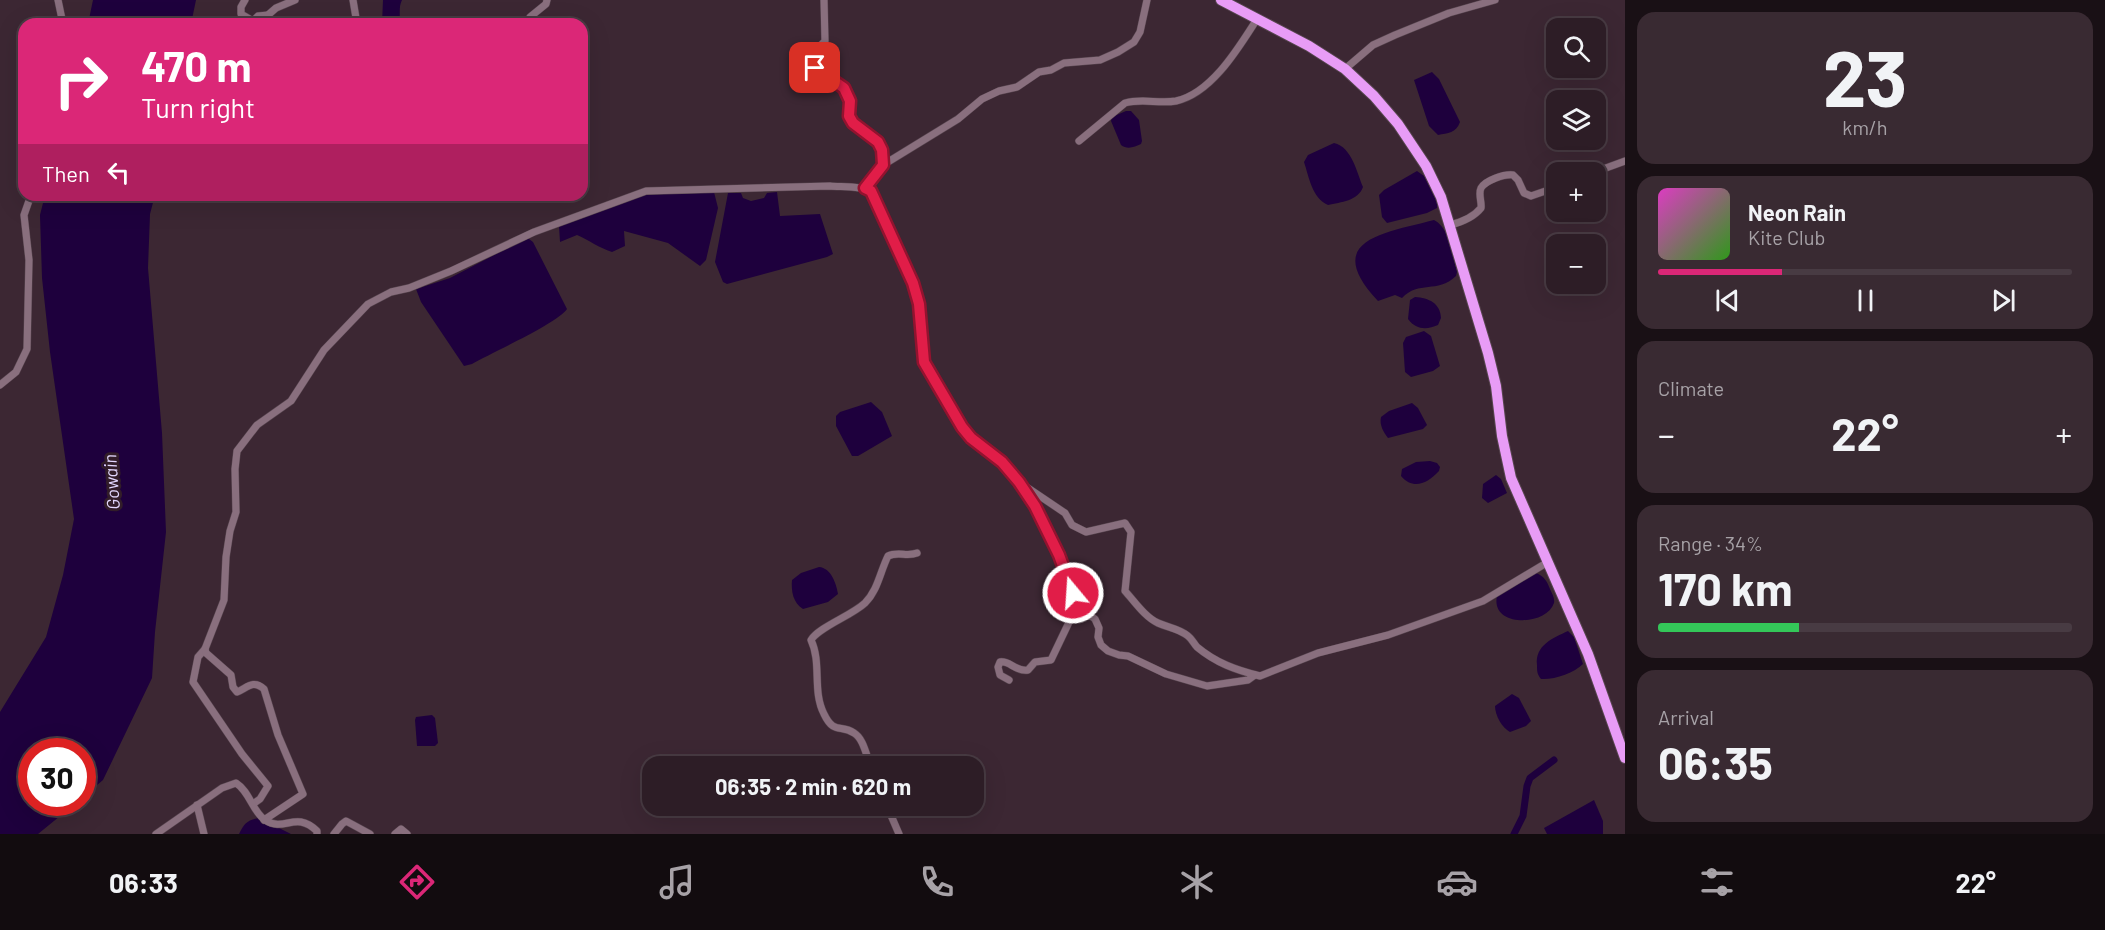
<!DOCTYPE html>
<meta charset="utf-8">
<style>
body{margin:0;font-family:Barlow,sans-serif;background:#392a32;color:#f1f3f6;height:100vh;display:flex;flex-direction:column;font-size:22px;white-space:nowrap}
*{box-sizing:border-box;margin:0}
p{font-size:20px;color:#a7a2a7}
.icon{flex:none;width:33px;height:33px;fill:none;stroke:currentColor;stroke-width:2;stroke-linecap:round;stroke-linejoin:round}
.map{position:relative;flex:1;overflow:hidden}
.panel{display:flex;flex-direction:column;gap:12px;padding:12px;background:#191015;width:480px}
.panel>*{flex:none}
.top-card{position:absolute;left:18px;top:18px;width:570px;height:183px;border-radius:18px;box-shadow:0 6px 24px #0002,0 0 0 2px #483b43;background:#db2777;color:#fff;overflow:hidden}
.fabs{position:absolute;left:1546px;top:18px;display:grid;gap:12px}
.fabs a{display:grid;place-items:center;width:60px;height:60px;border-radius:12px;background:#2d1d26;box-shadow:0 6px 24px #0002,0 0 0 2px #483b43;font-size:30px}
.speed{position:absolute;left:18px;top:738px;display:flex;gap:12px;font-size:30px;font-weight:700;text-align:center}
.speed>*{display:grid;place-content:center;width:78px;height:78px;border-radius:50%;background:#2d1d26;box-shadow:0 6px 24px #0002,0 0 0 2px #483b43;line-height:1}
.speed .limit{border:9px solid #d22;background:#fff;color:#111}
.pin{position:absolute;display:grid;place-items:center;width:51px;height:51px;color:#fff;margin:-26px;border-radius:12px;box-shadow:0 3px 9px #0006}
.me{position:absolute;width:66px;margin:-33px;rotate:342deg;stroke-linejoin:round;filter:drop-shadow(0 0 4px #0008)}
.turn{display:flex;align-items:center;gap:21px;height:126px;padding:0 24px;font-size:27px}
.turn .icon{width:78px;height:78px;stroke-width:2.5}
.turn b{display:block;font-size:42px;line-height:51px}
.then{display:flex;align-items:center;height:57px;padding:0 24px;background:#0003;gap:12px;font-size:22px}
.big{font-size:45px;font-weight:700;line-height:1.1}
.panel .tile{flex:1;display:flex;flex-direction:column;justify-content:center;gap:9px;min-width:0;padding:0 21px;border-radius:18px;background:#392a32}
.panel .dial{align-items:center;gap:0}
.dial b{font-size:78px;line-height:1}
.song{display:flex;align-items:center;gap:18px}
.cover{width:72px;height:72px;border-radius:9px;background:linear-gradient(135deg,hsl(310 70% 55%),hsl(110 70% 35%))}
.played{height:6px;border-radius:3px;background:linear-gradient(90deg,#db2777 30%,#483b43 30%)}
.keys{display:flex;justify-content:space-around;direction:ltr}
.heat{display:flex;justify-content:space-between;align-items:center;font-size:33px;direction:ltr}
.charge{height:9px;border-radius:4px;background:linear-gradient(90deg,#34c759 34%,#483b43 0)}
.trip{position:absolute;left:642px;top:756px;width:342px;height:60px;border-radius:18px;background:#2d1d26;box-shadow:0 6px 24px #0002,0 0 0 2px #483b43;font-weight:700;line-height:60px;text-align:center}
.tabs{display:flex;height:96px;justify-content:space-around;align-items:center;background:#120c0f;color:#a7a2a7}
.tabs .icon{width:42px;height:42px}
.tabs .active{color:#db2777}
.tabs b{font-size:27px;color:#f1f3f6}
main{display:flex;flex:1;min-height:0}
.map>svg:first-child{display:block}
.water{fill:#1e003d}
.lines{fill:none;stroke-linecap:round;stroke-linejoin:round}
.canal{stroke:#1e003d;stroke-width:7}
.minor-casing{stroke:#57454f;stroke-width:8}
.highway-casing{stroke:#57454f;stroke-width:12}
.minor{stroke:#896f7e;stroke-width:7}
.highway{stroke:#e89cf6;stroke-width:10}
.route-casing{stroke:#92132f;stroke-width:15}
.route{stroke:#e11d48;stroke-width:10}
.labels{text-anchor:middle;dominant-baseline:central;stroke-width:6;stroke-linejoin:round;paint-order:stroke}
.water-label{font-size:18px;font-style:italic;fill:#e2d6fd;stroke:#321d29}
</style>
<main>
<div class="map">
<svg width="1625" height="834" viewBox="0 0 1625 834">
<rect width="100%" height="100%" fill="#3c2733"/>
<!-- water -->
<g class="water">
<polygon points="93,0 196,0 191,24 88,24"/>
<path d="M383,0H402C398,8 401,15 399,24H382Z"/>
<path d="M1432,72L1439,79L1460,122C1456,133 1448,133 1438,135L1429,126L1414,80Z"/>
<path d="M1126,111H1131L1139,120L1142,141L1141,144C1135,147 1127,150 1121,145L1111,121L1112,117Z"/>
<path d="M1334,143C1352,147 1357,173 1363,187C1358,201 1341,202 1328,205C1312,198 1309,177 1304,162L1308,155Z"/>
<polygon points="1417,171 1424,176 1438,204 1437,208 1427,213 1387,223 1382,217 1379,195 1384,190"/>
<path d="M714,192L718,208L706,260L700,266L668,243L624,231L625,246L612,252C599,248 589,240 577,235L560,242L559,226L650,193Z"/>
<polygon points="777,192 780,216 820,214 833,254 827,257 727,284 723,282 715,262 728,193 741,193 743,198 751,201 764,198 767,193"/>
<polygon points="45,195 155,195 150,214 148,268 162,433 166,532 155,632 152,678 103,780 83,797 82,752 32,752 32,802 76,803 38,834 0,834 0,712 46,637 63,575 74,519 50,352 42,278 40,215"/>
<path d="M1434,220C1450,228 1453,257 1457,272L1456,276C1437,294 1419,280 1402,298L1395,295L1378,301C1320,239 1386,233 1434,220Z"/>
<path d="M525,239H529L533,242L567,309C558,323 491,353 472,364L464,366L421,302L416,289L450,278Z"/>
<path d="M1415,297C1429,298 1440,303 1441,318L1438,325C1427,330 1416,330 1408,319L1410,300Z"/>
<polygon points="1424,331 1431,336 1440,366 1433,371 1411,377 1405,372 1403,343 1406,337"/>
<polygon points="871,402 882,412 892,436 858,456 852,456 836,426 836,416 840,412"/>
<path d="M1412,403L1418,408L1427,425L1423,429L1388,438C1384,433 1379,425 1381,417L1389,411Z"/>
<path d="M1430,461L1437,463L1440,467L1439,471C1427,484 1413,490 1401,476L1402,469L1416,462Z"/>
<polygon points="1496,475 1501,479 1507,493 1488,503 1482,498 1483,484"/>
<path d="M819,567C831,568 836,583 838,594L828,602L803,609C793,603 791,591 792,580L801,573Z"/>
<path d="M1536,573C1544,576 1547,581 1550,589C1552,594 1555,598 1554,603C1546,627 1490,627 1497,596Z"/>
<path d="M1568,631L1574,637L1583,664C1574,673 1554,680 1541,679C1537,674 1537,671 1537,665C1535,645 1553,638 1568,631Z"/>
<path d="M1512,694L1519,698L1531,721L1526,726L1510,732C1502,728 1495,715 1495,706Z"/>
<polygon points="432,715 435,718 438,743 435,746 417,746 415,720 416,717"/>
<polygon points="1594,800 1603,821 1603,834 1547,834 1544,828"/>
<path d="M259,818L291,834H239C244,824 247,820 259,818Z"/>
</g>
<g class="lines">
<!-- canal -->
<polyline class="canal" points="1514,834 1523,816 1527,786 1530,778 1554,760"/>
<!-- minor casing -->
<g class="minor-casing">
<g id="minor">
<polyline points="58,0 63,24"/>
<polyline points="245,0 241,7 241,14 253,21 258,16 268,15"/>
<polyline points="353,0 357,24"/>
<polyline points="824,0 825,41 810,56 809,63 844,88 850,101 849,116 853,123 878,142 882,150 883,165"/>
<polyline points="273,24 268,15 276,8 295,0"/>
<polyline points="531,24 530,17 546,4 547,0"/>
<polyline points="1345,69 1373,45 1395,35 1449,13 1495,0"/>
<path d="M1079,141L1125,103C1142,98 1159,104 1176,101C1212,93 1239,47 1257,19"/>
<polyline points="1595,172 1625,161"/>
<polyline points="865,187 883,165 958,119 982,99 999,91 1017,87 1039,72 1051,70 1064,63 1100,60 1118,52 1134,42 1140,32 1147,0"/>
<path d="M1450,225C1462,222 1473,218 1481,208C1482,202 1478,194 1481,188C1486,180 1504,174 1513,175L1518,180L1524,193L1531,196L1557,187"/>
<polyline points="0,385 16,372 27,349 29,260 24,215 31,195"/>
<polyline points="1021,484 1059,555 1073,593 1088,614 1095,619 1099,628 1098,637 1101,645 1108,651 1119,655 1128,656 1166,674 1207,686 1248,680 1255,675"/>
<polyline points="205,649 198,657 193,682 242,754 268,786 260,799 253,804"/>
<path d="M1009,680L1000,675L998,667L1000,662C1009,660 1016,672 1028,670L1035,662L1051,660L1072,616L1077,613L1088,614"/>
<path d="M871,766C866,756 864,739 854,733C841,724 834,735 824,714C812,691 822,663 811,640C819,627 851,616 865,603C878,590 880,572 888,556C898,551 907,557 917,553"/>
<polyline points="197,805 204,834"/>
<polyline points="887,806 899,834"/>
<path d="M264,820L303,794L278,735L264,689C253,679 247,688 237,692L233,687L231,675L206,653L205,649L224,600L226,557L230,531L236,512L235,469L237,451L257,425L291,401L324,350L368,304L391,292L409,288L451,271L534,232L646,191L830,186C842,187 862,186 871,191L913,283L919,304L924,362L962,427L971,438L1002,462L1019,482L1065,513L1072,525L1086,532L1125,523L1131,532L1125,591C1135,602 1145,617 1158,623C1169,628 1178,628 1188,636C1192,639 1194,644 1197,647C1216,663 1236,670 1260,676L1318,653L1388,635L1483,601L1548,562"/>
<path d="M156,834L222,788L236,783C250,792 252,811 265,820C285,833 295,810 317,831V834"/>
<polyline points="334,834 342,824 346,821 370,834"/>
<polyline points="395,834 401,829 407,834"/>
</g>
</g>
<!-- highway casing -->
<g class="highway-casing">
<polyline id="highway" points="1221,0 1309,46 1345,69 1374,96 1398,124 1426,166 1441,197 1488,353 1496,386 1502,436 1511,478 1588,654 1625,758"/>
</g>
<!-- minor -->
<use href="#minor" class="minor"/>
<!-- highway -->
<use href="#highway" class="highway"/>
</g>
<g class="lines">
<!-- route casing -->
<g class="route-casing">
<polyline id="route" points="815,68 844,88 850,101 849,116 853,123 878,142 882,150 883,165 865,188 871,191 913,283 919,304 924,362 962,427 971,438 1002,462 1019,482 1035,506 1059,555 1073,593"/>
</g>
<!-- route -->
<use href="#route" class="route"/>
</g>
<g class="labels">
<!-- water labels -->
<g class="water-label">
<text transform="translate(111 482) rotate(-94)">Gowain</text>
</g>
</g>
</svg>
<div class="fabs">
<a><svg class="icon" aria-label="search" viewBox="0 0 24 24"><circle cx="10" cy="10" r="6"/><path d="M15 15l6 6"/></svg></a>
<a><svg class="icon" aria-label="layers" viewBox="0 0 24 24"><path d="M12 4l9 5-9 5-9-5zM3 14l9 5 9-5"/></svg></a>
<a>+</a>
<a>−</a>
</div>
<div class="speed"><div class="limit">30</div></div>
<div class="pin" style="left:815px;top:68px;background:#d93025"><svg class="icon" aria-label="arrive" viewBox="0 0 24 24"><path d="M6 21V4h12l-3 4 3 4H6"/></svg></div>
<svg class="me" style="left:1073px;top:593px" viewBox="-20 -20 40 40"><circle r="17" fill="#e11d48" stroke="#fff" stroke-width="3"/><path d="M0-11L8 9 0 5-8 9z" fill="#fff"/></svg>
<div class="trip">06:35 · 2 min · 620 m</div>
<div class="top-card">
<div class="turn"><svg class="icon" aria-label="right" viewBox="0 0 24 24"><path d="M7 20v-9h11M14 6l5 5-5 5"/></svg><div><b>470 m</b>Turn right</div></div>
<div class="then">Then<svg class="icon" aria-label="left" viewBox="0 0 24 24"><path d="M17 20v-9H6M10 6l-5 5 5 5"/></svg></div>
</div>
</div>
<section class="panel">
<div class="tile dial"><b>23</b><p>km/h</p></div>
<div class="tile">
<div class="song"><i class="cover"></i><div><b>Neon Rain</b><p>Kite Club</p></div></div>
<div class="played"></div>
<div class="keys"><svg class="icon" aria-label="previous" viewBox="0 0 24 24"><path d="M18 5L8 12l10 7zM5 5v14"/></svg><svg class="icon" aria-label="pause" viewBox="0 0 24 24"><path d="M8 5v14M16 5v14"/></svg><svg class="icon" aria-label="next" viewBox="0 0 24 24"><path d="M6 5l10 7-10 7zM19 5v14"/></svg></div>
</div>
<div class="tile"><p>Climate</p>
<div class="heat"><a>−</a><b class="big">22°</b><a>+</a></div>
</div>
<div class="tile"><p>Range · 34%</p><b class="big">170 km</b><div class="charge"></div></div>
<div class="tile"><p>Arrival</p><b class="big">06:35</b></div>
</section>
</main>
<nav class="tabs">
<b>06:33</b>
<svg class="icon active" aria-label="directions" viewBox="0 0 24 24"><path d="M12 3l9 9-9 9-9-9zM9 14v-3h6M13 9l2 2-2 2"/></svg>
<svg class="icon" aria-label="music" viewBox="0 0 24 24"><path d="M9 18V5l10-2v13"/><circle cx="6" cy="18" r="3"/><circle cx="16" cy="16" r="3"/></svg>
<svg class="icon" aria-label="phone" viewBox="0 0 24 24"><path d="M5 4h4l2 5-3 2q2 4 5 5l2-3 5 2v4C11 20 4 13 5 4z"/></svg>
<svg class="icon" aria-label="climate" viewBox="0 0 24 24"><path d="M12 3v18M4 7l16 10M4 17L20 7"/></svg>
<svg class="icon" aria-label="car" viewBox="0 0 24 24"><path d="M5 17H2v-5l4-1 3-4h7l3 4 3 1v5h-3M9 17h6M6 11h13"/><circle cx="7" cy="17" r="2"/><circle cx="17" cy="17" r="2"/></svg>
<svg class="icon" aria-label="filters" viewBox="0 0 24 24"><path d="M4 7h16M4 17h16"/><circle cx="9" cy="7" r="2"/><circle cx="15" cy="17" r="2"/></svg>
<b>22°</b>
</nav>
